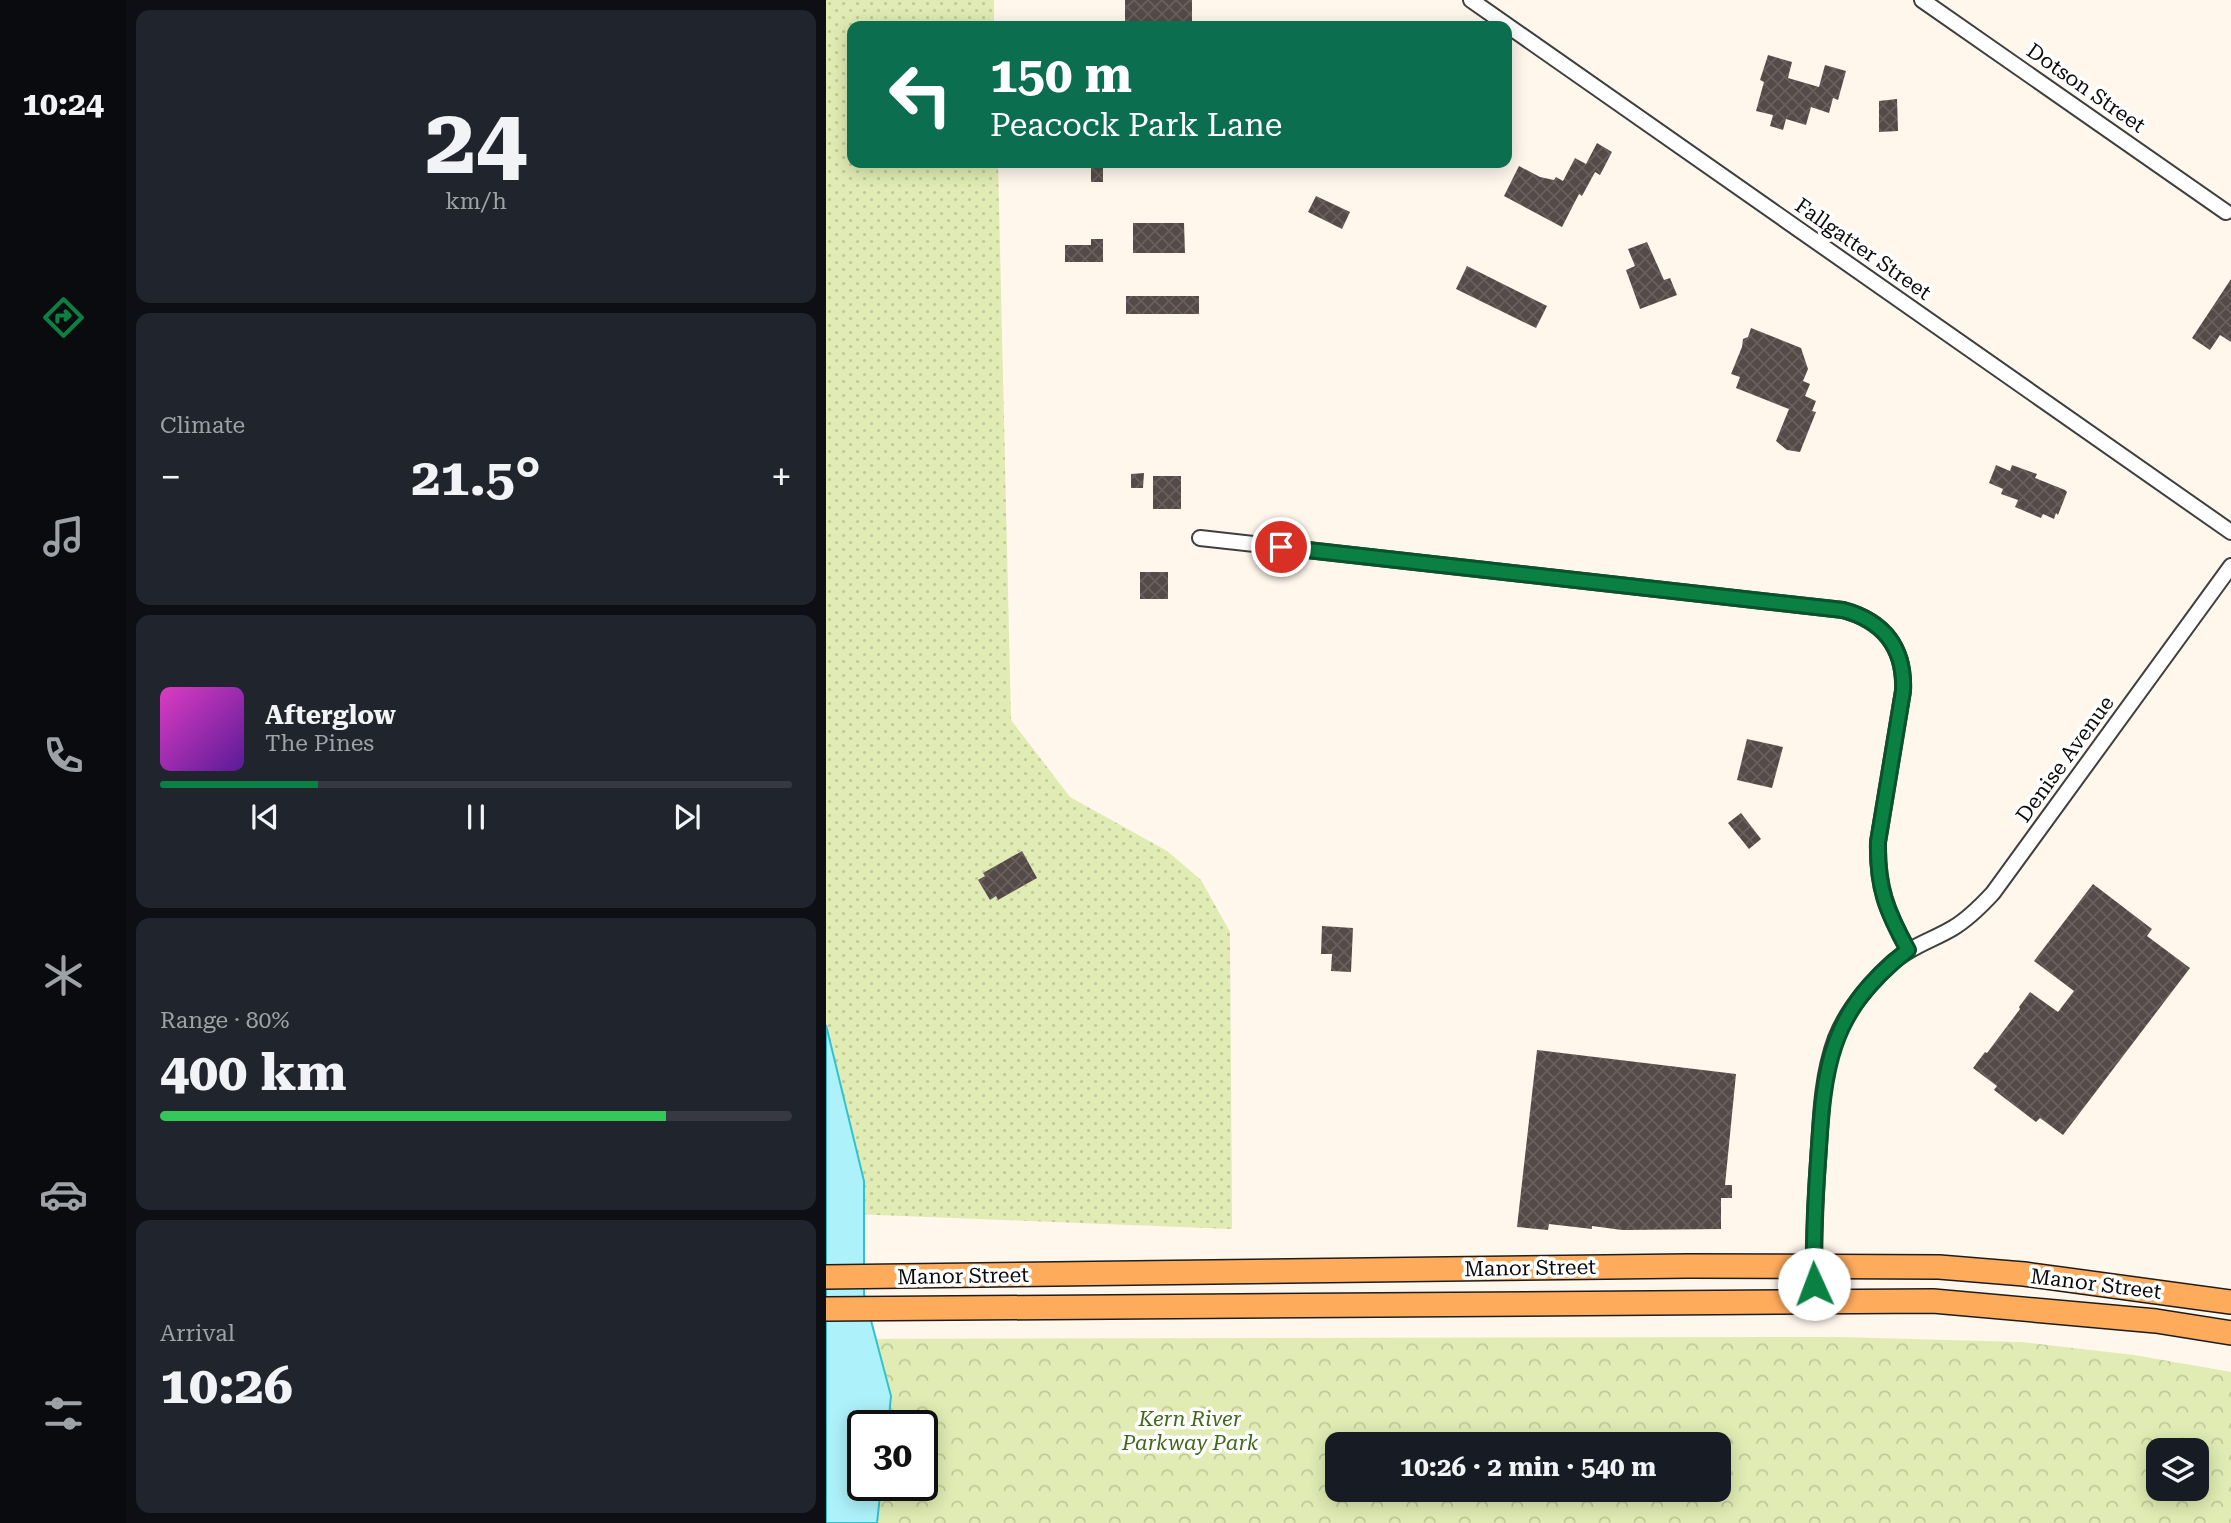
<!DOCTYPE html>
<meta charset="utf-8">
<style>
body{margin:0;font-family:"Roboto Serif",serif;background:#20242c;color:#f1f3f6;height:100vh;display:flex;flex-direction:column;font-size:26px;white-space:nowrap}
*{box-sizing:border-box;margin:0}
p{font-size:23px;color:#9ea1a6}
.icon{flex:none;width:38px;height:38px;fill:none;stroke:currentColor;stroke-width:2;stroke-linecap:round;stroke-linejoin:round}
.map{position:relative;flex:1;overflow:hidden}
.drawer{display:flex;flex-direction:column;gap:10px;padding:10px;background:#0d0f14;width:700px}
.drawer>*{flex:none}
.guide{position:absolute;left:21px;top:21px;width:665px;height:147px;border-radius:14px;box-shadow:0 4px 18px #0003;background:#0b6e4f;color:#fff;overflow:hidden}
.buttons{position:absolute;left:1320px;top:1438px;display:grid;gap:14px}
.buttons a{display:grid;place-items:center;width:63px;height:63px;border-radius:14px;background:#171b24;box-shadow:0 4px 18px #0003;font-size:35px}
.speed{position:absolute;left:21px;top:1410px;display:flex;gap:14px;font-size:35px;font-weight:700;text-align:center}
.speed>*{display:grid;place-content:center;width:91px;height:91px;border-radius:50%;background:#171b24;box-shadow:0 4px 18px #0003;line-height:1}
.speed .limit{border:4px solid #111;border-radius:10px;background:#fff;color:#111}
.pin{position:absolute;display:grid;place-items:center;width:60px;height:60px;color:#fff;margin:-30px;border:4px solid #fff;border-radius:50%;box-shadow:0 2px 7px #0007}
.me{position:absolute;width:77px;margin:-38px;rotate:358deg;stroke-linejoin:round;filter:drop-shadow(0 0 5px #0008)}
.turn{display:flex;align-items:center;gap:24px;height:147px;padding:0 28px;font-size:32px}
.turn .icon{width:91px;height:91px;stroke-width:2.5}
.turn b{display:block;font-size:49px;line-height:60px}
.big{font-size:52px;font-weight:700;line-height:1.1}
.drawer .widget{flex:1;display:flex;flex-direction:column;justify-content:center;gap:10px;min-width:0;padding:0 24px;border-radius:14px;background:#20242c}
.drawer .dial{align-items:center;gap:0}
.dial b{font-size:91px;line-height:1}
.song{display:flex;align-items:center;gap:21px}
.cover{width:84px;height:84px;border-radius:10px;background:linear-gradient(135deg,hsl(310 70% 55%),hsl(270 70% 35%))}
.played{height:7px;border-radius:4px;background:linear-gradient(90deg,#0b8043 25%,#363941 25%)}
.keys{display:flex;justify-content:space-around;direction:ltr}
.heat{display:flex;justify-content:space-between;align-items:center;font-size:38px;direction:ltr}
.charge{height:10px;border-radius:5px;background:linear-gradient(90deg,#34c759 80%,#363941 0)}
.trip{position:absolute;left:499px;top:1432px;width:406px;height:70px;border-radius:14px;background:#171b24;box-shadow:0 4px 18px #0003;font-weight:700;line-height:70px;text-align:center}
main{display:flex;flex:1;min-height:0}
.tabs{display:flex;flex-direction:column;width:126px;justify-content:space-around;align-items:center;background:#090b0e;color:#9ea1a6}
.tabs .icon{width:49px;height:49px}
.tabs .on{color:#0b8043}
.tabs b{font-size:32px;color:#f1f3f6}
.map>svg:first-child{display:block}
.grass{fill:url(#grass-dots)}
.park{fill:url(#park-crowns);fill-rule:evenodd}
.water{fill:#adf2fa;stroke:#30c1d5;stroke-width:2}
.building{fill:url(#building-cross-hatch)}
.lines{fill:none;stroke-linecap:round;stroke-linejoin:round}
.street-casing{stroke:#3f3f3f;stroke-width:18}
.primary-casing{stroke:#1d1d1d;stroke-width:26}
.street{stroke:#fff;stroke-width:14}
.primary{stroke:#ffab5c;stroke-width:23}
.route-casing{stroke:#07532c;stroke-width:18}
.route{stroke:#0b8043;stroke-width:12}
.labels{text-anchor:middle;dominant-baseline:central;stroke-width:7;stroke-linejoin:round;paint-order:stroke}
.street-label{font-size:21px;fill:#0c0c0c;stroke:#fff}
.park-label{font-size:21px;font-style:italic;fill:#3f6819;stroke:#fff}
</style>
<main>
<nav class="tabs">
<b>10:24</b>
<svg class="icon on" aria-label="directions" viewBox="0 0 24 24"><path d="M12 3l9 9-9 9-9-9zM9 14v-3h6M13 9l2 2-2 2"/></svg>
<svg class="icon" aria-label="music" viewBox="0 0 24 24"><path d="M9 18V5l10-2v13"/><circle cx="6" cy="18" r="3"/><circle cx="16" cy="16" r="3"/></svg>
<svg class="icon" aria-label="phone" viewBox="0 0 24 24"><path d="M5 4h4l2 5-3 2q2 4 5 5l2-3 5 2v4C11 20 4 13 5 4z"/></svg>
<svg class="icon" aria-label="climate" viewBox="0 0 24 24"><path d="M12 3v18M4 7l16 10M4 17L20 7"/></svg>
<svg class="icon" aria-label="car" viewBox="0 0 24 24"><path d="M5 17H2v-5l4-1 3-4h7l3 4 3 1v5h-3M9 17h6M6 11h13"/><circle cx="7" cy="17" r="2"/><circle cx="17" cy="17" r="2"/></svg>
<svg class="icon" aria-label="filters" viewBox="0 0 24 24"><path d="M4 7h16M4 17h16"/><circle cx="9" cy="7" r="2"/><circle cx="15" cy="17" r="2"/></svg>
</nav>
<section class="drawer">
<div class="widget dial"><b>24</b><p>km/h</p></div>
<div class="widget"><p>Climate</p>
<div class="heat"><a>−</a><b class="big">21.5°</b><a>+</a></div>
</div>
<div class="widget">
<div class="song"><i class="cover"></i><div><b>Afterglow</b><p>The Pines</p></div></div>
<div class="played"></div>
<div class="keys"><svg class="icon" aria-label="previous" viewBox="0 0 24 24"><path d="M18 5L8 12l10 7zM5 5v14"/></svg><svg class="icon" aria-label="pause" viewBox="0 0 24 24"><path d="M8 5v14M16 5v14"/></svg><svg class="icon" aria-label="next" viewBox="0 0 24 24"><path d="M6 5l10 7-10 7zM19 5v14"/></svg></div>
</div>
<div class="widget"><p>Range · 80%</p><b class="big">400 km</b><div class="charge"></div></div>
<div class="widget"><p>Arrival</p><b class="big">10:26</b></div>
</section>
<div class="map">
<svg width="1405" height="1523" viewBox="0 0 1405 1523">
<defs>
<pattern id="grass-dots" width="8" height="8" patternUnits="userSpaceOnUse" patternTransform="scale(1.75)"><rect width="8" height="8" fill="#e0ecb3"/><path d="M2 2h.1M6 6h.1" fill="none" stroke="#bfc999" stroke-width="1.8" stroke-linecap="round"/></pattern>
<pattern id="park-crowns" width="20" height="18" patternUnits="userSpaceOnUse" patternTransform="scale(1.75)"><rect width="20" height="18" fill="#e0ecb3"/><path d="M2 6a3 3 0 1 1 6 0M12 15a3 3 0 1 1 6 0" fill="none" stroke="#bfc999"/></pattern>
<pattern id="building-cross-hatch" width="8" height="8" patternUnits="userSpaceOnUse" patternTransform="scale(1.75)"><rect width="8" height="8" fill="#564a48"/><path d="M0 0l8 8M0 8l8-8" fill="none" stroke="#69605e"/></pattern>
</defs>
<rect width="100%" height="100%" fill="#fff6ec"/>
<!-- grass -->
<polygon class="grass" points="0,0 168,0 168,26 26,26 26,163 172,163 185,720 244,797 341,851 375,880 404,932 406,1229 0,1213"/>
<!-- park -->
<path class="park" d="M1013,1337L1196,1342L1308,1355L1405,1372V1523H0V1339ZM37,1426H96V1486H37ZM511,1444H892V1489H511ZM1332,1451H1370V1489H1332Z"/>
<!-- water -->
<polygon class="water" points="0,1025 38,1181 38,1294 65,1396 62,1426 37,1426 37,1486 55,1486 51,1523 0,1523"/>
<!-- building -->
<g class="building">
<rect x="299" y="0" width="67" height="22"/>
<polygon points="942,55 966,62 962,78 993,87 999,65 1020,71 1012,100 1007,98 1003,113 985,107 980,125 960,119 957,130 944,126 947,115 930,111 938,82 934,80"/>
<polygon points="1071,99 1072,131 1053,132 1053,101"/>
<polygon points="771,143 786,152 774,175 769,172 756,196 753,194 736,227 678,196 693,166 714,177 728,180 730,177 737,181 749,158 760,164"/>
<rect x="265" y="164" width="12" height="18"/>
<polygon points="490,196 524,212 516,229 482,212"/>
<polygon points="307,223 358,223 359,253 307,253"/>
<polygon points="265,239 277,239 277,262 239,262 239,245 265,245"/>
<polygon points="821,242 838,280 844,278 851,295 814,309 800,270 809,266 802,249"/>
<polygon points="641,266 721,306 710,328 630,289"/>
<polygon points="1405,279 1405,342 1394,335 1384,350 1366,338"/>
<rect x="300" y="296" width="73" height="18"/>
<polygon points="925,328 975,348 982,369 977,381 984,384 979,396 990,401 986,411 990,412 974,452 961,450 950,441 963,409 910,388 914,377 905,374 916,347 917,339 922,337"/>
<polygon points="1170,465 1184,471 1186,465 1211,474 1209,478 1239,490 1241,492 1232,515 1230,513 1228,519 1217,514 1215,518 1189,507 1192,500 1175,494 1177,489 1163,483"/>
<polygon points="318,473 317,488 305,488 305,474"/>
<rect x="327" y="476" width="28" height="33"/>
<rect x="314" y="572" width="28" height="27"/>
<polygon points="921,739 957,747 946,788 911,780"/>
<polygon points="915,813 935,839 923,849 902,823"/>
<polygon points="196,851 211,878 172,900 170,896 164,900 152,880 159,876 157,873"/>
<polygon points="1267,884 1326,929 1321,936 1364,968 1237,1135 1214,1118 1210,1122 1168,1090 1171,1086 1147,1068 1159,1052 1161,1053 1194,1009 1193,1007 1204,992 1232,1012 1248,991 1208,961"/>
<polygon points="496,926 527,928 525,972 505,971 506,954 495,954"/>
<polygon points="711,1050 910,1074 899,1185 906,1185 906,1198 895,1198 895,1229 796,1230 766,1226 766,1229 723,1224 722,1230 691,1227"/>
</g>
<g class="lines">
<!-- street casing -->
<g class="street-casing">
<g id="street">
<polyline points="645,0 1405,532"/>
<polyline points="1096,0 1400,212"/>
<path d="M374,538L1017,610C1058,621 1079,648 1077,691L1052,842C1051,886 1061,912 1082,950"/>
<path d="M989,1301C987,1249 989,1199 993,1147C995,1111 997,1073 1010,1038C1022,1008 1044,983 1067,962C1085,946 1107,940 1127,928C1142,919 1155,906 1167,893L1405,566"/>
</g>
</g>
<!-- primary casing -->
<g class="primary-casing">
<g id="primary">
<polyline points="0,1277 862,1266 1113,1267 1198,1274 1405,1302"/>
<polyline points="0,1309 1107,1301 1330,1321 1405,1333"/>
</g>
</g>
<!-- street -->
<use href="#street" class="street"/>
<!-- primary -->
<use href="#primary" class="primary"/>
</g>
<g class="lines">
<!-- route casing -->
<g class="route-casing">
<path id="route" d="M455,547L1017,610C1058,621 1079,648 1077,691L1052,842C1051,888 1060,910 1082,950C1002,1012 998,1067 992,1161C989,1203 987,1243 988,1284"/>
</g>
<!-- route -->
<use href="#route" class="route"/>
</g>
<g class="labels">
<!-- street labels -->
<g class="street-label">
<text transform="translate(1260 88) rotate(35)">Dotson Street</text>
<text transform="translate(1037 249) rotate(35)">Fallgatter Street</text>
<text transform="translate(1239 759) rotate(-54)">Denise Avenue</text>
<text transform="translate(704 1268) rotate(-1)">Manor Street</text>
<text transform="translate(137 1276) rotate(-1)">Manor Street</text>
<text transform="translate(1270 1284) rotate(7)">Manor Street</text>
</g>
<!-- park labels -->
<g class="park-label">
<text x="364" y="1419">Kern River<tspan x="364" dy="24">Parkway Park</tspan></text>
</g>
</g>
</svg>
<div class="buttons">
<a><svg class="icon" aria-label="layers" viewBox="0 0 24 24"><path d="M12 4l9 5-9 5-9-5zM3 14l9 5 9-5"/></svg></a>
</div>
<div class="speed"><div class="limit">30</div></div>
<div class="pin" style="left:455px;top:547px;background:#d93025"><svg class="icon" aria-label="arrive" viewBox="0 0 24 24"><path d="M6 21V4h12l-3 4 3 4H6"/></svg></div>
<svg class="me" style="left:988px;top:1284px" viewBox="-20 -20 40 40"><circle r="19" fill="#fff"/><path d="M0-13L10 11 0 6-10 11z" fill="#0b8043"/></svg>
<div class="trip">10:26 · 2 min · 540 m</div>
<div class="guide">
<div class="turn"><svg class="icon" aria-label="left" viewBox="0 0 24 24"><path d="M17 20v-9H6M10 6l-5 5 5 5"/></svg><div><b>150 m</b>Peacock Park Lane</div></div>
</div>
</div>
</main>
